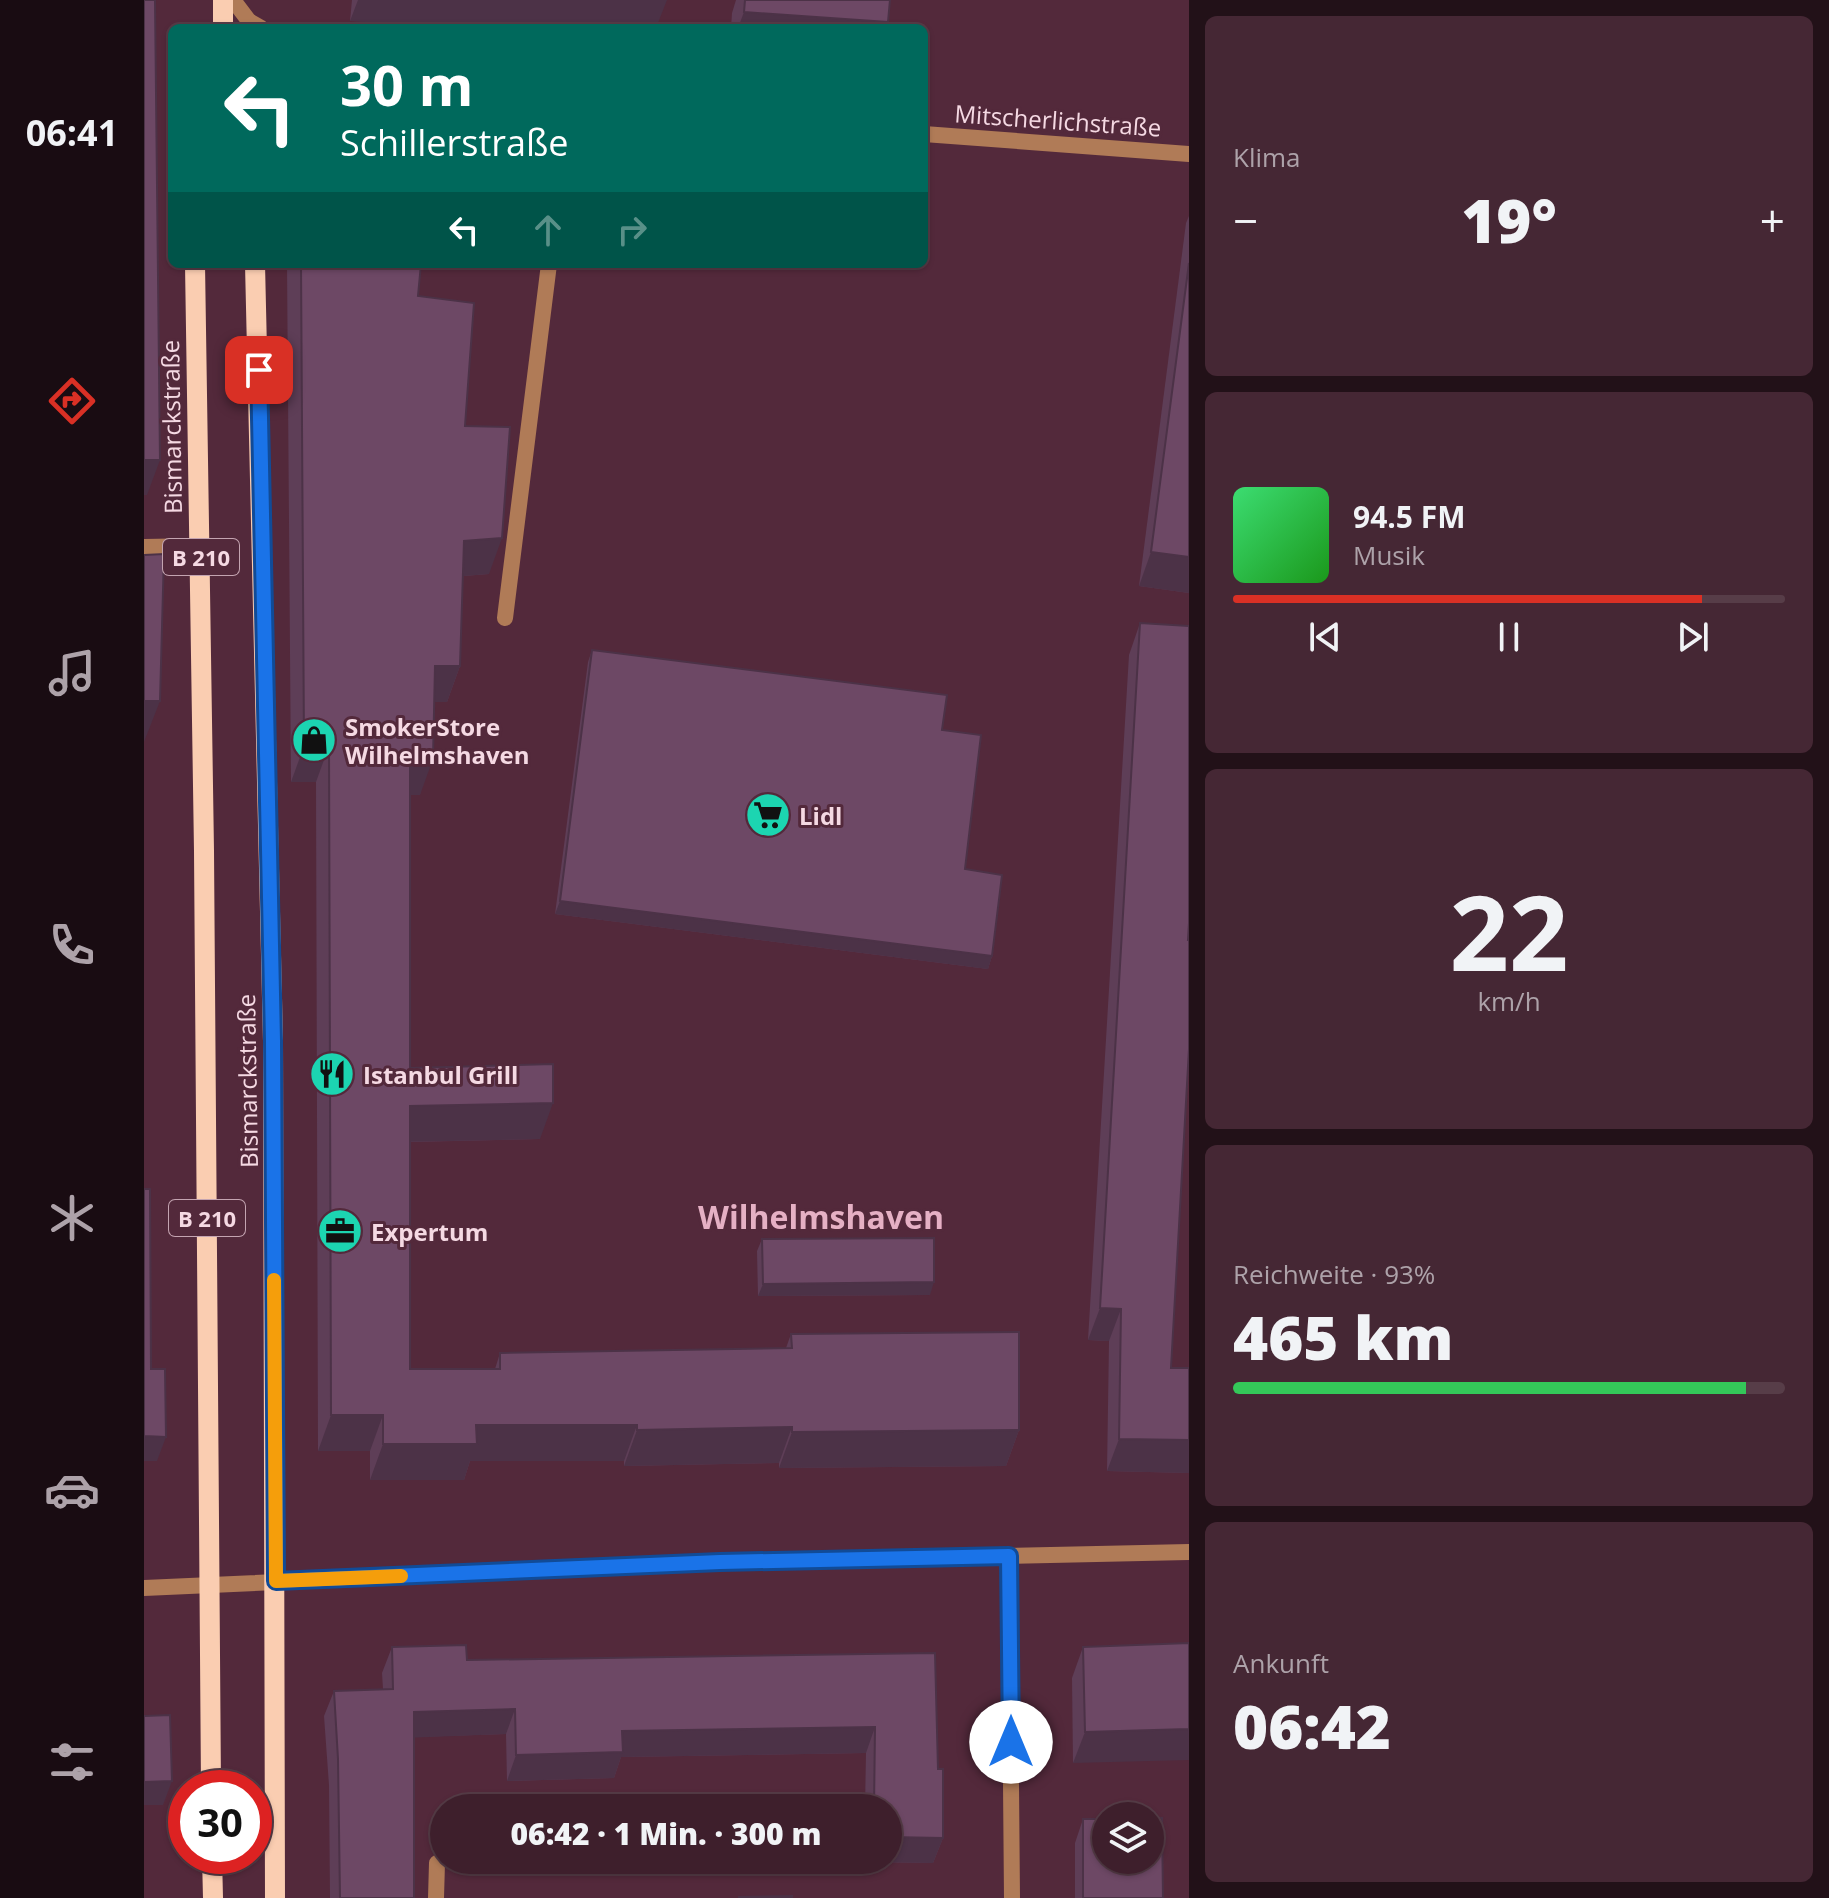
<!DOCTYPE html>
<html lang="de">
<meta charset="utf-8">
<style>
body{margin:0;font-family:"Open Sans",sans-serif;background:#452734;color:#f1f3f6;height:100vh;display:flex;flex-direction:column;font-size:30px;white-space:nowrap}
*{box-sizing:border-box;margin:0}
p{font-size:26px;color:#ada2a9}
.icon{flex:none;width:44px;height:44px;fill:none;stroke:currentColor;stroke-width:2;stroke-linecap:round;stroke-linejoin:round}
.map{position:relative;flex:1;overflow:hidden}
.side{display:flex;flex-direction:column;gap:16px;padding:16px;background:#221118;width:640px}
.side>*{flex:none}
.guide{position:absolute;left:24px;top:24px;width:760px;height:244px;border-radius:12px;box-shadow:0 2px 6px #0004,0 0 0 2px #573d48;background:#00695c;color:#fff;overflow:hidden}
.fabs{position:absolute;left:948px;top:1802px;display:grid;gap:16px}
.fabs a{display:grid;place-items:center;width:72px;height:72px;border-radius:50%;background:#3e1f2c;box-shadow:0 2px 6px #0004,0 0 0 2px #573d48;font-size:40px}
.speed{position:absolute;left:24px;top:1770px;display:flex;gap:16px;font-size:40px;font-weight:700;text-align:center}
.speed>*{display:grid;place-content:center;width:104px;height:104px;border-radius:50%;background:#3e1f2c;box-shadow:0 2px 6px #0004,0 0 0 2px #573d48;line-height:1}
.speed .limit{border:12px solid #d22;background:#fff;color:#111}
.pin{position:absolute;display:grid;place-items:center;width:68px;height:68px;color:#fff;margin:-34px;border-radius:16px;box-shadow:0 4px 12px #0006}
.me{position:absolute;width:88px;margin:-44px;rotate:0deg;stroke-linejoin:round;filter:drop-shadow(0 0 6px #0008)}
.turn{display:flex;align-items:center;gap:28px;height:168px;padding:0 40px;font-size:36px}
.turn .icon{width:104px;height:104px;stroke-width:2.5}
.turn b{display:block;font-size:56px;line-height:68px}
.lanes{display:flex;align-items:center;height:76px;padding:0 40px;background:#0003;justify-content:center;gap:40px;direction:ltr}
.lanes .off{opacity:.35}
.big{font-size:60px;font-weight:800;line-height:1.1}
.side .tile{flex:1;display:flex;flex-direction:column;justify-content:center;gap:12px;min-width:0;padding:0 28px;border-radius:12px;background:#452734}
.side .dial{align-items:center;gap:0}
.dial b{font-size:104px;line-height:1}
.song{display:flex;align-items:center;gap:24px}
.cover{width:96px;height:96px;border-radius:12px;background:linear-gradient(135deg,hsl(140 70% 55%),hsl(120 70% 35%))}
.played{height:8px;border-radius:4px;background:linear-gradient(90deg,#d93025 85%,#573d48 85%)}
.keys{display:flex;justify-content:space-around;direction:ltr}
.heat{display:flex;justify-content:space-between;align-items:center;font-size:44px;direction:ltr}
.charge{height:12px;border-radius:6px;background:linear-gradient(90deg,#34c759 93%,#573d48 0)}
.trip{position:absolute;left:286px;top:1794px;width:472px;height:80px;border-radius:40px;background:#3e1f2c;box-shadow:0 2px 6px #0004,0 0 0 2px #573d48;font-weight:800;line-height:80px;text-align:center}
main{display:flex;flex:1;min-height:0}
.tab-bar{display:flex;flex-direction:column;width:144px;justify-content:space-around;align-items:center;background:#190c12;color:#ada2a9}
.tab-bar .icon{width:56px;height:56px}
.tab-bar .selected{color:#d93025}
.tab-bar b{font-size:36px;color:#f1f3f6}
.map>svg:first-child{display:block}
.lines{fill:none;stroke-linecap:round;stroke-linejoin:round}
.lane{stroke:#b07b57;stroke-width:16}
.street{stroke:#b07b57;stroke-width:16}
.primary{stroke:#facdb1;stroke-width:20}
.wall{fill:#5e3e57}
.shaded-wall{fill:#4c3247}
.building{fill:#6d4865;stroke:#4c3247;stroke-width:2}
.route-casing{stroke:#114b97;stroke-width:20}
.route{stroke:#1a73e8;stroke-width:14}
.slow{stroke:#f59e0b;stroke-width:14}
.labels{text-anchor:middle;dominant-baseline:central;stroke-width:6;stroke-linejoin:round;paint-order:stroke}
.shield{fill:#53293b;stroke:#c4a4b1;stroke-width:2}
.shield-label{font-size:22px;font-weight:bold;fill:#f5d9e3}
.street-label{font-size:24px;fill:#f5d9e3;stroke:#53293b}
.poi-label{font-size:24px;font-weight:bold;fill:#f5d9e3;stroke:#53293b;text-anchor:start}
.district-label{font-size:32px;font-weight:bold;fill:#e5b0c4;stroke:#53293b}
</style>
<main>
<nav class="tab-bar">
<b>06:41</b>
<svg class="icon selected" aria-label="directions" viewBox="0 0 24 24"><path d="M12 3l9 9-9 9-9-9zM9 14v-3h6M13 9l2 2-2 2"/></svg>
<svg class="icon" aria-label="music" viewBox="0 0 24 24"><path d="M9 18V5l10-2v13"/><circle cx="6" cy="18" r="3"/><circle cx="16" cy="16" r="3"/></svg>
<svg class="icon" aria-label="phone" viewBox="0 0 24 24"><path d="M5 4h4l2 5-3 2q2 4 5 5l2-3 5 2v4C11 20 4 13 5 4z"/></svg>
<svg class="icon" aria-label="climate" viewBox="0 0 24 24"><path d="M12 3v18M4 7l16 10M4 17L20 7"/></svg>
<svg class="icon" aria-label="car" viewBox="0 0 24 24"><path d="M5 17H2v-5l4-1 3-4h7l3 4 3 1v5h-3M9 17h6M6 11h13"/><circle cx="7" cy="17" r="2"/><circle cx="17" cy="17" r="2"/></svg>
<svg class="icon" aria-label="filters" viewBox="0 0 24 24"><path d="M4 7h16M4 17h16"/><circle cx="9" cy="7" r="2"/><circle cx="15" cy="17" r="2"/></svg>
</nav>
<div class="map">
<svg width="1045" height="1898" viewBox="0 0 1045 1898">
<rect width="100%" height="100%" fill="#53293b"/>
<g class="lines">
<!-- lane -->
<g class="lane">
<polyline points="361,618 405,264"/>
<polyline points="292,1898 293,1863"/>
</g>
<!-- street -->
<g class="street">
<polyline points="89,0 105,21 117,28"/>
<polyline points="780,134 1045,154"/>
<polyline points="0,547 56,546"/>
<polyline points="865,1556 868,1898"/>
<polyline points="0,1588 576,1562 1045,1552"/>
</g>
<!-- primary -->
<g class="primary">
<polyline points="79,0 79,28"/>
<polyline points="51,264 60,851 67,1788"/>
<polyline points="111,264 129,1041 131,1898"/>
<polyline points="68,1856 69,1898"/>
</g>
</g>
<!-- wall -->
<g class="wall">
<polygon points="208,0 523,0 396,25 206,21"/>
<polygon points="592,0 746,0 744,22 742,28 587,28 588,13"/>
<polygon points="1045,216 1045,593 995,586 1042,223"/>
<polygon points="143,264 277,264 274,296 321,426 345,574 319,576 316,666 303,702 290,702 276,795 266,795 266,1068 396,1139 266,1142 266,1369 351,1369 356,1353 642,1348 647,1334 875,1430 862,1466 635,1468 635,1463 480,1466 480,1461 326,1461 320,1480 226,1480 226,1451 174,1451 172,782 147,782"/>
<polygon points="996,623 1027,1368 1045,1368 1045,1473 963,1471 965,1341 944,1340 985,655"/>
<polygon points="448,650 798,730 821,869 848,956 844,969 411,914 444,662"/>
<polygon points="618,1239 786,1295 614,1296 613,1251"/>
<polygon points="1045,1643 929,1763 928,1678 939,1647"/>
<polygon points="248,1647 323,1660 791,1653 794,1769 799,1838 789,1863 720,1862 720,1860 744,1860 744,1808 721,1808 722,1753 477,1757 470,1778 363,1781 362,1734 270,1737 270,1898 186,1898 185,1785 180,1716 190,1691 239,1689 238,1673"/>
<polygon points="939,1819 1019,1898 931,1898 931,1843"/>
</g>
<!-- shaded-wall -->
<g class="shaded-wall">
<polygon points="214,0 523,0 512,28 438,28 396,25 395,28 310,28 206,21"/>
<polygon points="600,12 744,22 742,28 594,28"/>
<polygon points="0,460 16,460 3,495 0,495"/>
<polygon points="358,538 345,574 307,577 320,541"/>
<polygon points="1007,552 1045,557 1045,593 995,586"/>
<polygon points="291,666 316,666 303,702 278,702"/>
<polygon points="0,701 16,701 0,742"/>
<polygon points="160,746 185,746 172,782 147,782"/>
<polygon points="266,759 289,759 276,795 253,795"/>
<polygon points="416,901 848,956 844,969 411,914"/>
<polygon points="409,1103 396,1139 253,1142 266,1106"/>
<polygon points="790,1282 786,1295 614,1296 619,1284"/>
<polygon points="956,1308 977,1309 965,1341 944,1340"/>
<polygon points="187,1415 239,1415 226,1451 174,1451"/>
<polygon points="332,1425 493,1425 480,1461 326,1461 320,1480 226,1480 239,1444"/>
<polygon points="648,1427 635,1463 480,1466 493,1430"/>
<polygon points="875,1430 862,1466 635,1468 648,1432"/>
<polygon points="0,1436 22,1437 13,1461 0,1461"/>
<polygon points="975,1439 1045,1440 1045,1473 963,1471"/>
<polygon points="371,1709 362,1734 260,1738 270,1712"/>
<polygon points="731,1727 722,1753 477,1757 470,1778 363,1781 372,1755 478,1731"/>
<polygon points="1045,1729 1045,1760 929,1763 941,1732"/>
<polygon points="28,1781 19,1805 0,1805 0,1782"/>
<polygon points="744,1837 799,1838 789,1863 720,1862 721,1860 744,1860"/>
</g>
<!-- building -->
<g class="building">
<polygon points="0,0 11,0 16,460 0,460"/>
<polygon points="601,0 746,0 744,22 600,12"/>
<polygon points="1045,263 1045,557 1007,552"/>
<polygon points="157,264 277,264 274,296 330,303 321,426 366,427 358,538 320,541 316,666 291,666 289,759 266,759 266,1068 409,1064 409,1103 266,1106 266,1369 356,1369 356,1353 648,1348 647,1334 875,1332 875,1430 648,1432 648,1427 493,1430 493,1425 332,1425 333,1444 239,1444 239,1415 187,1415 185,746 160,746"/>
<polygon points="20,554 16,701 0,701 0,555"/>
<polygon points="996,623 1045,626 1045,923 1044,940 1045,940 1045,1049 1027,1368 1045,1368 1045,1440 975,1439 977,1309 956,1308"/>
<polygon points="448,650 803,695 798,730 837,735 821,869 858,875 848,956 416,901"/>
<polygon points="0,1189 6,1189 7,1369 21,1369 22,1437 0,1436"/>
<polygon points="790,1238 790,1282 619,1284 618,1239"/>
<polygon points="1045,1643 1045,1729 941,1732 939,1647"/>
<polygon points="322,1645 323,1660 791,1653 794,1769 799,1769 799,1838 744,1837 744,1808 730,1808 731,1727 478,1731 479,1752 372,1755 371,1709 270,1712 270,1898 196,1898 194,1759 190,1691 249,1689 248,1647"/>
<polygon points="26,1715 28,1781 0,1782 0,1716"/>
<polygon points="1006,1818 1018,1818 1019,1898 939,1898 939,1819 962,1819 962,1860 1006,1860"/>
<polygon points="648,1896 648,1898 594,1897"/>
</g>
<g class="lines">
<!-- route casing -->
<g class="route-casing">
<polyline id="route" points="115,370 129,1041 132,1581 576,1562 865,1556 867,1742"/>
</g>
<!-- route -->
<use href="#route" class="route"/>
<!-- slow -->
<polyline class="slow" points="130,1280 132,1581 257,1576"/>
</g>
<!-- icons -->
<defs>
<g id="shop-disc" transform="scale(2.3)"><circle r="9.5" fill="#1cd5b1" stroke="#53293b"/><path d="M-5-2.5h2.3a2.7 3.5 0 0 1 5.4 0H5L5.5 6h-11ZM-1.5-2.5h3a1.5 2.3 0 0 0-3 0Z" fill="#111"/></g>
<g id="supermarket-disc" transform="scale(2.3)"><circle r="9.5" fill="#1cd5b1" stroke="#53293b"/><path d="M-6-5.5h2.5l.6 2H6L4.5 2H-2.5L-4.4-4H-6ZM-1.5 3.2a1.3 1.3 0 1 0 .1 0ZM3 3.2a1.3 1.3 0 1 0 .1 0Z" fill="#111"/></g>
<g id="restaurant-disc" transform="scale(2.3)"><circle r="9.5" fill="#1cd5b1" stroke="#53293b"/><path d="M-5-6h1v4h1v-4h1v4h1v-4h1v5L-1.5 .5V6h-2V.5L-5-1ZM5-6V6H3V1.5H1.5Q1.5-4 5-6Z" fill="#111"/></g>
<g id="office-disc" transform="scale(2.3)"><circle r="9.5" fill="#1cd5b1" stroke="#53293b"/><path d="M-6-3h4V-5.5h4V-3h4V5H-6ZM-1-4.5V-3h2v-1.5ZM-6 0V1H6V0Z" fill="#111"/></g>
</defs>
<g fill-rule="evenodd">
<use href="#shop-disc" x="170" y="740"/>
<use href="#supermarket-disc" x="624" y="815"/>
<use href="#restaurant-disc" x="188" y="1074"/>
<use href="#office-disc" x="196" y="1231"/>
</g>
<g class="labels">
<!-- shield labels -->
<g class="shield">
<rect x="19" y="539" width="76" height="36" rx="6"/>
<rect x="25" y="1200" width="76" height="36" rx="6"/>
</g>
<g class="shield-label">
<text x="57" y="557">B 210</text>
<text x="63" y="1218">B 210</text>
</g>
<!-- street labels -->
<g class="street-label">
<text transform="translate(914 120) rotate(4)">Mitscherlichstraße</text>
<text transform="translate(27 427) rotate(-91)">Bismarckstraße</text>
<text transform="translate(103 1081) rotate(-91)">Bismarckstraße</text>
</g>
<!-- poi labels -->
<g class="poi-label">
<text x="201" y="726">SmokerStore<tspan x="201" dy="28">Wilhelmshaven</tspan></text>
<text x="655" y="815">Lidl</text>
<text x="219" y="1074">Istanbul Grill</text>
<text x="227" y="1231">Expertum</text>
</g>
<!-- district labels -->
<g class="district-label">
<text x="677" y="1216">Wilhelmshaven</text>
</g>
</g>
</svg>
<div class="fabs">
<a><svg class="icon" aria-label="layers" viewBox="0 0 24 24"><path d="M12 4l9 5-9 5-9-5zM3 14l9 5 9-5"/></svg></a>
</div>
<div class="speed"><div class="limit">30</div></div>
<div class="pin" style="left:115px;top:370px;background:#d93025"><svg class="icon" aria-label="arrive" viewBox="0 0 24 24"><path d="M6 21V4h12l-3 4 3 4H6"/></svg></div>
<svg class="me" style="left:867px;top:1742px" viewBox="-20 -20 40 40"><circle r="19" fill="#fff"/><path d="M0-13L10 11 0 6-10 11z" fill="#1a73e8"/></svg>
<div class="trip">06:42 · 1 Min. · 300 m</div>
<div class="guide">
<div class="turn"><svg class="icon" aria-label="left" viewBox="0 0 24 24"><path d="M17 20v-9H6M10 6l-5 5 5 5"/></svg><div><b>30 m</b>Schillerstraße</div></div>
<div class="lanes"><svg class="icon" aria-label="left" viewBox="0 0 24 24"><path d="M17 20v-9H6M10 6l-5 5 5 5"/></svg><svg class="icon off" aria-label="ahead" viewBox="0 0 24 24"><path d="M12 20V5M6 11l6-6 6 6"/></svg><svg class="icon off" aria-label="right" viewBox="0 0 24 24"><path d="M7 20v-9h11M14 6l5 5-5 5"/></svg></div>
</div>
</div>
<section class="side">
<div class="tile"><p>Klima</p>
<div class="heat"><a>−</a><b class="big">19°</b><a>+</a></div>
</div>
<div class="tile">
<div class="song"><i class="cover"></i><div><b>94.5 FM</b><p>Musik</p></div></div>
<div class="played"></div>
<div class="keys"><svg class="icon" aria-label="previous" viewBox="0 0 24 24"><path d="M18 5L8 12l10 7zM5 5v14"/></svg><svg class="icon" aria-label="pause" viewBox="0 0 24 24"><path d="M8 5v14M16 5v14"/></svg><svg class="icon" aria-label="next" viewBox="0 0 24 24"><path d="M6 5l10 7-10 7zM19 5v14"/></svg></div>
</div>
<div class="tile dial"><b>22</b><p>km/h</p></div>
<div class="tile"><p>Reichweite · 93%</p><b class="big">465 km</b><div class="charge"></div></div>
<div class="tile"><p>Ankunft</p><b class="big">06:42</b></div>
</section>
</main>
